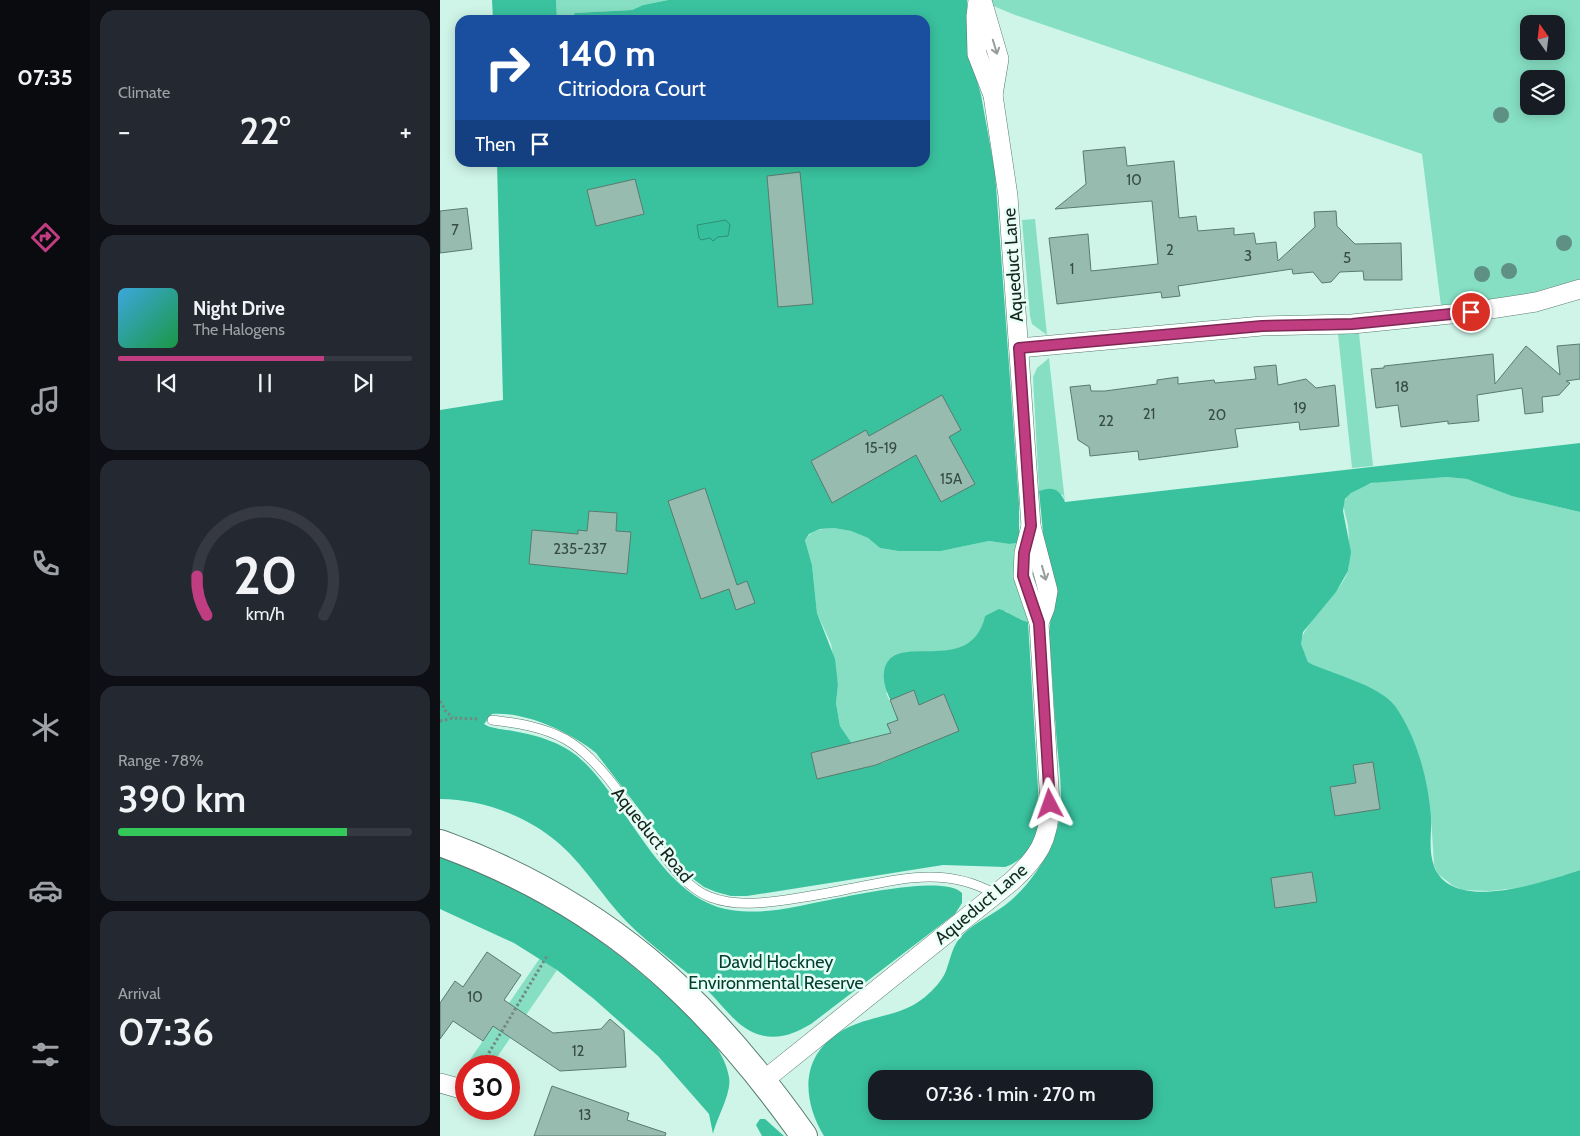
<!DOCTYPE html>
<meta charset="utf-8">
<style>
body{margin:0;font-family:Cabin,sans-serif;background:#242831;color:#f1f3f6;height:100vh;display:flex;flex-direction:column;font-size:19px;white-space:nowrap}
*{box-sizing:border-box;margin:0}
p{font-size:16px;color:#9ea1a6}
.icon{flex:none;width:28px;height:28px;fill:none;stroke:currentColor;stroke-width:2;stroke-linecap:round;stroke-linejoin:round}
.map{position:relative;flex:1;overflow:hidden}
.drawer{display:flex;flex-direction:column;gap:10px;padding:10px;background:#0d0f14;width:350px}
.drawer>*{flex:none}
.banner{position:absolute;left:15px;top:15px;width:475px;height:152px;border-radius:15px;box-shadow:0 2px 12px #0003;background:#1a4fa0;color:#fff;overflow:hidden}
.needle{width:32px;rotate:346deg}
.tools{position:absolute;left:1080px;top:15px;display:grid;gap:10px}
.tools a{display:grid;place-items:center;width:45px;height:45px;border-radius:10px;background:#171b24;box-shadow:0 2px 12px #0003;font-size:25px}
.speed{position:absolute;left:15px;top:1055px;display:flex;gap:10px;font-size:25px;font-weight:700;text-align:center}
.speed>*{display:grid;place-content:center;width:65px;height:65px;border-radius:50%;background:#171b24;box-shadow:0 2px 12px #0003;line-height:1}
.speed .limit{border:8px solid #d22;background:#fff;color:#111}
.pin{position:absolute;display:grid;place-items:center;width:42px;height:42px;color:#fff;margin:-21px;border:2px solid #fff;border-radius:50%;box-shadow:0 1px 5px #0007}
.me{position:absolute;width:55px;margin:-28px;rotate:356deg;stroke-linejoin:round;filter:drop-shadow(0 0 4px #0008)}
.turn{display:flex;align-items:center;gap:18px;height:105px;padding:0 20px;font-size:22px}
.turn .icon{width:65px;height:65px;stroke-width:2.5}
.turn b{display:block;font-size:35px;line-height:42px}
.then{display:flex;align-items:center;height:48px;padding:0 20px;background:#0003;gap:10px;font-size:19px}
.big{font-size:38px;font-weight:600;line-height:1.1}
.drawer .widget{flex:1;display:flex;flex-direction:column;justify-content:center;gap:8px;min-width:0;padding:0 18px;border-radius:15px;background:#242831}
.drawer .dial{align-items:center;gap:0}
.dial svg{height:130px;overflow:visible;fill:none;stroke:#363941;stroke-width:7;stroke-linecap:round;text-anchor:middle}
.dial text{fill:#f1f3f6;stroke:none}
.song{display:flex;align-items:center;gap:15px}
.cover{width:60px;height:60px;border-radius:8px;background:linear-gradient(135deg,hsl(200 70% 55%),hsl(140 70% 35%))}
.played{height:5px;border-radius:2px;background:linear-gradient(90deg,#c03d82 70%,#363941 70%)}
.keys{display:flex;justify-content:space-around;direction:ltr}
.heat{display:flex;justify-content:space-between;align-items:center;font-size:28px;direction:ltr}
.charge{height:8px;border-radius:4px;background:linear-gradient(90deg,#34c759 78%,#363941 0)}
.trip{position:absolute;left:428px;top:1070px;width:285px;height:50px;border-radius:15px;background:#171b24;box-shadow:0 2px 12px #0003;font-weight:600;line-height:50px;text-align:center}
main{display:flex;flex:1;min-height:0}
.tabs{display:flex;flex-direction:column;width:90px;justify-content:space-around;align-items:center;background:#090b0e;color:#9ea1a6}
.tabs .icon{width:35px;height:35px}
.tabs .selected{color:#c03d82}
.tabs b{font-size:22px;color:#f1f3f6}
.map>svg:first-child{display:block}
.green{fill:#86dfc3;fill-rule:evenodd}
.forest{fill:#3ac29f;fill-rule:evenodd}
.water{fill:#36bf9d;stroke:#2d9178}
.building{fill:#97bcaf;stroke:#587b6f}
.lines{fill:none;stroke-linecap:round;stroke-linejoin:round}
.lane-casing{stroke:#597c70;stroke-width:10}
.street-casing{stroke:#597c70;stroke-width:20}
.secondary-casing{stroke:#597c70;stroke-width:28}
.path{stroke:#708a82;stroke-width:3;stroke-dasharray:2.5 2.5;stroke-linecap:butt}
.lane{stroke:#fff;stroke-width:9}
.street{stroke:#fff;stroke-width:19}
.secondary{stroke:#fff;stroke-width:26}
.tree{fill:#5e9083}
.oneway{stroke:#979d9b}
.route-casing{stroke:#7d2854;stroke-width:12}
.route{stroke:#c03d82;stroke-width:9}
.labels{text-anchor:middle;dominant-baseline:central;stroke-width:5;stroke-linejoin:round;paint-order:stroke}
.number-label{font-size:15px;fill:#374c44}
.street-label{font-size:18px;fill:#172621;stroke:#e8fff6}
.park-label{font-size:18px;fill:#013e30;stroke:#e8fff6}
</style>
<main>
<nav class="tabs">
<b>07:35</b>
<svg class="icon selected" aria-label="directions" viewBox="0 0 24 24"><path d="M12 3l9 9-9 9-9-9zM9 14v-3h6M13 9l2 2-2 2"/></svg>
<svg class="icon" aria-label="music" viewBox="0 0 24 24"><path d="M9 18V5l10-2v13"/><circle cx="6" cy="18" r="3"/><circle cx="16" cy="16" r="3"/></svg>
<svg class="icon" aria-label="phone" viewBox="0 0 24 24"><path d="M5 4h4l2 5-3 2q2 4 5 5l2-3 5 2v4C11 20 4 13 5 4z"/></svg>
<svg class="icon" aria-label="climate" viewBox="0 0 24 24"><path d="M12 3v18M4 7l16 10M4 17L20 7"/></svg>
<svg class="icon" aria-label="car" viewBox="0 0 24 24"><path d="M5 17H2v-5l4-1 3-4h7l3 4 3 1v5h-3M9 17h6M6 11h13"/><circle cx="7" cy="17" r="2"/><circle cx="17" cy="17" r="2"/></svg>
<svg class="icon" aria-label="filters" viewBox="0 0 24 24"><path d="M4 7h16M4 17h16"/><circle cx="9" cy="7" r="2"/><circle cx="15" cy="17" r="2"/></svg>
</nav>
<section class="drawer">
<div class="widget"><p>Climate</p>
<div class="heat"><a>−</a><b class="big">22°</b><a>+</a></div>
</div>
<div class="widget">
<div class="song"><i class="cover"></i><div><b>Night Drive</b><p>The Halogens</p></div></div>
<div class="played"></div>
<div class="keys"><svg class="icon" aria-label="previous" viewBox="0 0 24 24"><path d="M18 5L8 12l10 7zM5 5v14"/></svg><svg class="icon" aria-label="pause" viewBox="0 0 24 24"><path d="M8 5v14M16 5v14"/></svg><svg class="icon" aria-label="next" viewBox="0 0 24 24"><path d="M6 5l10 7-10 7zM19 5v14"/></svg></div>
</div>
<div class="widget dial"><svg viewBox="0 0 100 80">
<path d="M14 69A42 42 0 1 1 86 69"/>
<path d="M14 69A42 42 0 0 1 8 45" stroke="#c03d82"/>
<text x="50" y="56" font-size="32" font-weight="700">20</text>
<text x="50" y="72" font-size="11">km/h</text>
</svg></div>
<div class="widget"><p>Range · 78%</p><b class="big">390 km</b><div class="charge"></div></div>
<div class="widget"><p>Arrival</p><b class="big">07:36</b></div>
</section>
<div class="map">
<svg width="1140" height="1136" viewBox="0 0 1140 1136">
<rect width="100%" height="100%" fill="#cff5e8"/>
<!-- green -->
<g class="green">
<polygon points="116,0 228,0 203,5 192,10 135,13 133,18 117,19"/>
<path d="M550,0H1140V279L1081,296L1001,306L982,154L575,15L551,5ZM1089,24H1116V51H1089ZM1089,79H1116V106H1089Z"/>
<polygon points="595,219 607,335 592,324 590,316 582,220"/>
<polygon points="919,333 933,466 912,468 898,334"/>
<polygon points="609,358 625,502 623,495 605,489 599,491 593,377 597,368"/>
<path d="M1006,477L1027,479L1094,501L1140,512V870L1087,887L1050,891L1022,890L1012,885L998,874L994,865L991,816L898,676L868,662C866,656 862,649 861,644C860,626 901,593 908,571C910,563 909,534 908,526C906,514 899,504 910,494C929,476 980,478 1006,477Z"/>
<path d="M394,528L411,531L428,538L440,548L458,551H501L549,541L569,544L579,543L588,622L572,617L566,611L545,616C538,649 512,652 482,652L446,693L458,720L455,757L445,762L428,767L400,726L396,703L398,685L391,644L377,613L372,565L365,540C372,529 382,529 394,528Z"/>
<polygon points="100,958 117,970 51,1066 26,1066 26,1076 20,1074"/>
</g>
<!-- forest -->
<g class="forest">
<path d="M52,0H116L117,19L132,18L135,13L192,10L203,5L228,0H527L528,48L541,95L555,172L579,503V543L569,544L549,541L501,551H458L440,548L428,538L411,531L394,528L380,529L369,534L365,540L372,565L377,613L395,659L398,685L396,703L400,726L428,767L445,762L455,757C456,745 459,730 457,719C454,702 442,690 444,672C451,627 530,680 545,616L559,609C569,612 576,619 588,622L600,822C598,841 584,861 565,867L503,865L307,896H291L276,892L264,887L252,878L156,753C132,733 85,711 52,714L44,724C51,729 64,729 73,731C100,736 125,743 145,763C190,807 223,900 291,910C306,912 322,912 336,910C370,906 501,870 522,893V903L515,914L371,1024C354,1034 337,1041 317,1034C297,1027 284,1007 269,992C243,967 211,947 186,921C161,895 143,863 116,841C85,815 40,799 0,799V410L63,400L57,163L485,162V20H53Z"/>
<path d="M1140,443V512L1072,496L1027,479L1006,477L931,483L911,493L905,499L903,511L911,552L908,571L896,592L863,632L861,644L868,662C893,675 938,684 955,706C977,737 988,779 991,817C992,832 988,850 994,866C1012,915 1106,881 1140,870V1136H384C361,1098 360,1053 405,1029C431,1015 461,1017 485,997C493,990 502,981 506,971C510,960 512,948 519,939C530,925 550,916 564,906C585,890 602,867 612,843C628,809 618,767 616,731C613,698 612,666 609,633L611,616L599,491C612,486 620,489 625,502ZM436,1079H704V1111H436Z"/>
<path d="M0,857C91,889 160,935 231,999C253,1019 284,1046 289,1077C292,1093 277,1117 273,1134L269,1114L248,1090L218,1056L154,999L117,970L74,943L0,909Z"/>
<polygon points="320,1119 325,1119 344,1136 322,1136 316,1125"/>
</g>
<!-- water -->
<polygon class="water" points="286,220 290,225 288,236 278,237 273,241 270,238 261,240 259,238 257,225"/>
<!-- building -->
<g class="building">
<polygon points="685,147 687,166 734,161 739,218 756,216 758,231 794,228 794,235 814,233 816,244 836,242 838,261 875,227 874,212 896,211 897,226 915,244 961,243 962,280 924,280 923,271 900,272 891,282 882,283 873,272 853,274 852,269 738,286 740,296 722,298 721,292 617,304 609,238 648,234 651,271 718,264 712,201 615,209 646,184 643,151"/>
<polygon points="360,172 373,304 338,307 327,176"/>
<polygon points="195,179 204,214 156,226 147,190"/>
<polygon points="27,208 32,249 0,253 0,211"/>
<polygon points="1140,344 1140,379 1126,381 1130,383 1119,395 1102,397 1103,412 1085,414 1082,388 1037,395 1039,421 1008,424 1008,421 961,427 958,405 936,408 931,369 944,368 944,366 1053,354 1055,384 1086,346 1120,375 1117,346"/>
<polygon points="836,365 838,385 866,379 876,388 895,385 899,426 860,430 859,422 795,429 798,447 699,460 698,451 650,456 649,447 638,440 630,387 650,385 651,391 665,391 717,384 717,380 738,377 738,384 774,380 775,383 816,379 814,367"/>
<polygon points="502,395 521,430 509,437 535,484 501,502 476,455 392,503 371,461 426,430 429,436"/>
<polygon points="265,488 297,585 307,581 315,603 296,610 289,589 261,599 228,501"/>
<polygon points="149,511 177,513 176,531 191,532 187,574 89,564 92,530 138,534 138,530 147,531"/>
<polygon points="474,690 479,705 504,694 519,731 436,765 377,779 371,753 451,733 447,724 458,720 450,700"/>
<polygon points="933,762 940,809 895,816 890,787 916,783 913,765"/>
<polygon points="872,872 877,902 835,908 831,878"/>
<polygon points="47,952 81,975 64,1000 113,1033 161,1029 170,1019 184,1031 186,1067 120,1071 53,1026 43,1041 13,1021 0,1039 0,1003 15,981 23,987"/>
<polygon points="112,1086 189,1113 187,1120 226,1133 225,1136 94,1136"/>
</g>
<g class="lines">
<!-- lane casing -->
<g class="lane-casing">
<path id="lane" d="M52,720C77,723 103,727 125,739C162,759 195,817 221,851C233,868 249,889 270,897C296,907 325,903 352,899C371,896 390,893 408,889C460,879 506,866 555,894"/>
</g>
<!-- street casing -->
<g class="street-casing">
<g id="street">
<polyline points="538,0 536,16 537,54 553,95 568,196 591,526 608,591 605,608 599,623"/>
<polyline points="543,4 559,59 553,95"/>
<polyline points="579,348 822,326 912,324 1031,312 1096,302 1140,289"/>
<path d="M323,1081L572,881C598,857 609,841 610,804L599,623L583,576L584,553L591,526"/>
<polyline points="0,1083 18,1088"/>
</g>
</g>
<!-- secondary casing -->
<g class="secondary-casing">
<path id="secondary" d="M0,843C163,902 265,996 364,1136"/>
</g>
<!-- path -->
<g class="path">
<polyline points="0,701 7,713 13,717"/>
<polyline points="0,721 14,718 39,719"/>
<polyline points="41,1066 107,956"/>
</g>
<!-- lane -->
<use href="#lane" class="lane"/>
<!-- street -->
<use href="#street" class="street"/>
<!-- secondary -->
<use href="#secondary" class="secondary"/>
</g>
<!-- trees -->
<g class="tree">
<circle cx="1061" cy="115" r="8"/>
<circle cx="1124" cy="243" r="8"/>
<circle cx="1069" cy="271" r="8"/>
<circle cx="1042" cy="274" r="8"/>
</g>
<!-- one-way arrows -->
<defs><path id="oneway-shaft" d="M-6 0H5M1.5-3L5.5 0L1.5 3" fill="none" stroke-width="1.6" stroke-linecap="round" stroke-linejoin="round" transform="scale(1.25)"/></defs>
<g class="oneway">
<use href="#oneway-shaft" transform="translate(555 47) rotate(73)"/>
<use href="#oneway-shaft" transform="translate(604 573) rotate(74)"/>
</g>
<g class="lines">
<!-- route casing -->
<g class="route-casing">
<polyline id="route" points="610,804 599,623 583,576 584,553 591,526 579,348 822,326 912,324 1031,312"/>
</g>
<!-- route -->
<use href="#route" class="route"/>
</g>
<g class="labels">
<!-- number labels -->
<g class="number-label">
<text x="694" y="180">10</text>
<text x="15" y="230">7</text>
<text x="730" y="250">2</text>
<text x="808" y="256">3</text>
<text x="907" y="258">5</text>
<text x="632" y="269">1</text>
<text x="962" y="387">18</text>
<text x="860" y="408">19</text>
<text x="709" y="414">21</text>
<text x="777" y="415">20</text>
<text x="666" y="421">22</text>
<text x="441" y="448">15-19</text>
<text x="511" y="479">15A</text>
<text x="140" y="549">235-237</text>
<text x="35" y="997">10</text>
<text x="138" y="1051">12</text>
<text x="145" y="1115">13</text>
</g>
<!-- street labels -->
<g class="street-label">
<text transform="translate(573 265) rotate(-94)">Aqueduct Lane</text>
<text transform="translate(212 835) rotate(51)">Aqueduct Road</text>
<text transform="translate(541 904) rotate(-40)">Aqueduct Lane</text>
</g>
<!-- park labels -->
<g class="park-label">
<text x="336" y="962">David Hockney<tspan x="336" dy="21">Environmental Reserve</tspan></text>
</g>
</g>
</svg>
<div class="tools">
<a><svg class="needle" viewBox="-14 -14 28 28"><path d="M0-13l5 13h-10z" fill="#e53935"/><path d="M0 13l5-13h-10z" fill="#9ea1a6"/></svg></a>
<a><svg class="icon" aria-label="layers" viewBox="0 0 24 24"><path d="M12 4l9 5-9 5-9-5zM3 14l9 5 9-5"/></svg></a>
</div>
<div class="speed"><div class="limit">30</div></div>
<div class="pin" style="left:1031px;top:312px;background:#d93025"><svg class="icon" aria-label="arrive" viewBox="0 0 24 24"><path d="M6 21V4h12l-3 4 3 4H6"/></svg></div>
<svg class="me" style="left:610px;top:804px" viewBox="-20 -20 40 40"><path d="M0-17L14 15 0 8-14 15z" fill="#c03d82" stroke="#fff" stroke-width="4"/></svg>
<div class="trip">07:36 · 1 min · 270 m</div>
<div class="banner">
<div class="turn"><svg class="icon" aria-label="right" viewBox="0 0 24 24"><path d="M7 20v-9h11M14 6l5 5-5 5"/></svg><div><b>140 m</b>Citriodora Court</div></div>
<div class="then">Then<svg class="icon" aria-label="arrive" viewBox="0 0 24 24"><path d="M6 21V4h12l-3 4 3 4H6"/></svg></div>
</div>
</div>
</main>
